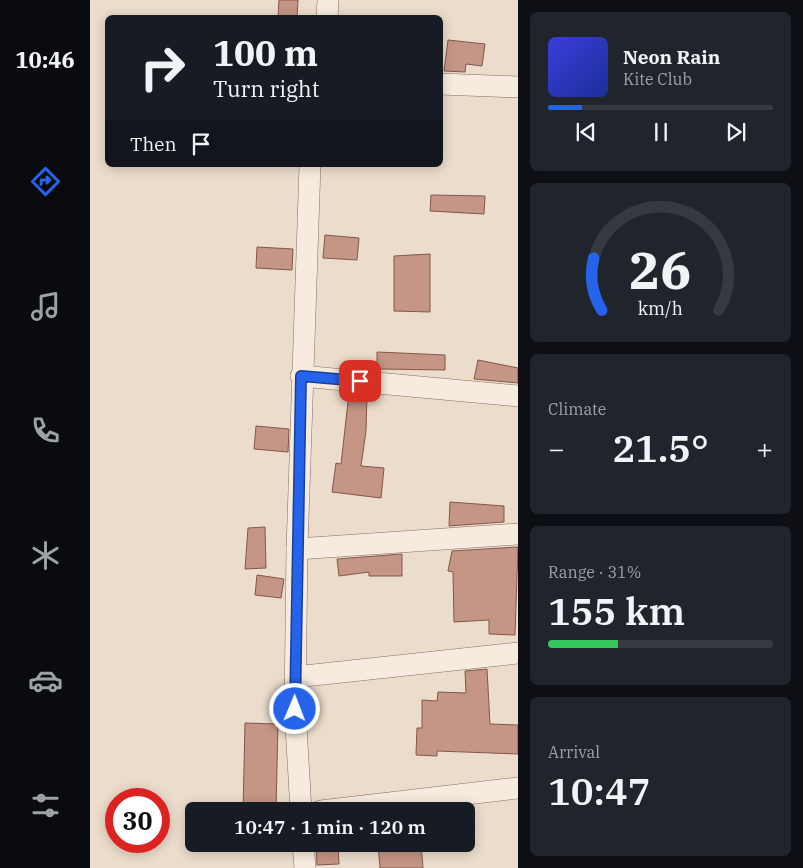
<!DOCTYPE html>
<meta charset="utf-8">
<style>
body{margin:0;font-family:"IBM Plex Serif",serif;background:#20242c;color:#f1f3f6;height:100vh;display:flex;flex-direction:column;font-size:19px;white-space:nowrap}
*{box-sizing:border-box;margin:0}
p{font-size:16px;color:#9ea1a6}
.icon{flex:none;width:28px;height:28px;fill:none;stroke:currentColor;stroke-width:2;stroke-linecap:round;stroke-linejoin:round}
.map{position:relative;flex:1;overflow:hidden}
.panel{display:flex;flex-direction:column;gap:12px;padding:12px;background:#0d0f14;width:285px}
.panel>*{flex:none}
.banner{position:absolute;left:15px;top:15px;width:338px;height:152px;border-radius:8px;box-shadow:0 2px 12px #0003;background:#171b24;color:#f1f3f6;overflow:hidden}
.speed{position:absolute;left:15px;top:788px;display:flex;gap:10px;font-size:25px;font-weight:700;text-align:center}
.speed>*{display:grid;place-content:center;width:65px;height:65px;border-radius:50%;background:#171b24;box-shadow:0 2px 12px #0003;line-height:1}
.speed .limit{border:8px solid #d22;background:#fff;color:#111}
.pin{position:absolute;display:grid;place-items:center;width:42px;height:42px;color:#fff;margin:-21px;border-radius:10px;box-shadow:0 2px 8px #0006}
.me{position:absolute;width:55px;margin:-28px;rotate:1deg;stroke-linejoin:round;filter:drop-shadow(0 0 4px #0008)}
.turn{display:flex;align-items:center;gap:18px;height:105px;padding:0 25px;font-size:22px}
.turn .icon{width:65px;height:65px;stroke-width:2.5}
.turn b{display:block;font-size:35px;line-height:42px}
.then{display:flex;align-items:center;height:48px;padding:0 25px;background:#0003;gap:10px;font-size:19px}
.big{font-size:38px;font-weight:600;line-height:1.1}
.panel .tile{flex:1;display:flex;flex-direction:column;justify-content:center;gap:8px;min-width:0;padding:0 18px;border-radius:8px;background:#20242c}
.panel .dial{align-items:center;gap:0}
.dial svg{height:130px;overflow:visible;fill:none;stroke:#363941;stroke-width:7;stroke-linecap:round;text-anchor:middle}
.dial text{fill:#f1f3f6;stroke:none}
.song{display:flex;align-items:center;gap:15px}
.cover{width:60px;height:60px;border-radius:8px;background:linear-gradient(135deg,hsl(240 70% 55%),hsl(230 70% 35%))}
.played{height:5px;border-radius:2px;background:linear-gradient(90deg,#2563eb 15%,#363941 15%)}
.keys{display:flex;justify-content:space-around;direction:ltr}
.heat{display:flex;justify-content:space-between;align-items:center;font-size:28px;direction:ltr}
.charge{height:8px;border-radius:4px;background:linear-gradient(90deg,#34c759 31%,#363941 0)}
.trip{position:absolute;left:95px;top:802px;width:290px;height:50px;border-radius:8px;background:#171b24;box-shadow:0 2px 12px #0003;font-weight:600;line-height:50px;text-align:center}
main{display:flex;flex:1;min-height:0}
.menu{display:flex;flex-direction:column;width:90px;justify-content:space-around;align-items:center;background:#090b0e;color:#9ea1a6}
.menu .icon{width:35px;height:35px}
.menu .selected{color:#2563eb}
.menu b{font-size:22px;color:#f1f3f6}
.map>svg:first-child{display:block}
.building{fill:#c59585;stroke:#835749}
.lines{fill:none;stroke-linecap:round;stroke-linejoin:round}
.minor-casing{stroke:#866f61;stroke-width:22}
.minor{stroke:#f6ebde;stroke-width:21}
.route-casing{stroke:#184099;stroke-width:12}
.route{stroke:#2563eb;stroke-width:9}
</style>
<main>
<nav class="menu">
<b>10:46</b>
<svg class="icon selected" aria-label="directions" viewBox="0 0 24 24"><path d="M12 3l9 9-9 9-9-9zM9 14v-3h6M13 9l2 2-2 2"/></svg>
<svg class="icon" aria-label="music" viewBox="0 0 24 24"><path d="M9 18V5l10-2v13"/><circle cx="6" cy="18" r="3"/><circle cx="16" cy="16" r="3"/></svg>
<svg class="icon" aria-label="phone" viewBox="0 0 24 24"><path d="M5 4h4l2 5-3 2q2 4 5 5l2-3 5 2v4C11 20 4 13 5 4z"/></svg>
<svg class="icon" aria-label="climate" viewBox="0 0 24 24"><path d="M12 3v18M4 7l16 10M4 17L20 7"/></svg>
<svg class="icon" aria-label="car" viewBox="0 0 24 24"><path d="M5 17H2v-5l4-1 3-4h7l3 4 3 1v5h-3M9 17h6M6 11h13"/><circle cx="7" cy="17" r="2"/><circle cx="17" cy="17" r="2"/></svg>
<svg class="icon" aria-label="filters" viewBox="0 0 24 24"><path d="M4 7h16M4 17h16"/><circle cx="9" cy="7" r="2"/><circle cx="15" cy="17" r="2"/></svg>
</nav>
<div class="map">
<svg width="428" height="868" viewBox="0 0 428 868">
<rect width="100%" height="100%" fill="#ebdccb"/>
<!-- building -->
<g class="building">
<polygon points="189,0 208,0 207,18 188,17"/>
<polygon points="358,40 395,44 392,66 376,64 375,72 354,71"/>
<polygon points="341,195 395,196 394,214 340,211"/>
<polygon points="235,235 269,238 267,260 233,258"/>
<polygon points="167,247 203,249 202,270 166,268"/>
<polygon points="340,254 340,312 304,311 304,256"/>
<polygon points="287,352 355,355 355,370 287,369"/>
<polygon points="388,360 428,368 428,383 384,379"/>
<polygon points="259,393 277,395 276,431 271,466 294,468 291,498 242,492 246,463 251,464"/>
<polygon points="166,426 199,429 198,452 164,449"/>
<polygon points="360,502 414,506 414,522 359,526"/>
<polygon points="175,527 176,568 155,569 158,528"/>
<polygon points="428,547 425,635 399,634 399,620 364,622 363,572 358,571 362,551"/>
<polygon points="312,554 312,576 279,576 279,572 249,576 247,559"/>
<polygon points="167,575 194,579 191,598 165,595"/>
<polygon points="397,669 400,724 428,725 428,754 347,751 347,756 326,755 327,728 332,728 332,700 347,701 348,692 376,693 375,671"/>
<polygon points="155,723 188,724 186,811 153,811"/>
<polygon points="226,844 248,844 249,864 227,865"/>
<polygon points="288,844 331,844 333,868 290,868"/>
</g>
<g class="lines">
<!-- minor casing -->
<g class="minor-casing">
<g id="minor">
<polyline points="237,18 238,0"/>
<polyline points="350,84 428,87"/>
<polyline points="211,376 428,396"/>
<polyline points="207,549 428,534"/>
<polyline points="205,677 428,653"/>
<polyline points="211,811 205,709 207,549 220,165"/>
<polyline points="231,811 428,788"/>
<polyline points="213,844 215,868"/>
</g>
</g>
<!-- minor -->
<use href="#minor" class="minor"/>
</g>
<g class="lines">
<!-- route casing -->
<g class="route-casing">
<polyline id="route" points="205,709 211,376 270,381"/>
</g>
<!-- route -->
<use href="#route" class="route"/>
</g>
</svg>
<div class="speed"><div class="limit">30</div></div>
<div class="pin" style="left:270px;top:381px;background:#d93025"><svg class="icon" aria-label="arrive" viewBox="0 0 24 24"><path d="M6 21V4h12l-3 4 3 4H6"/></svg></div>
<svg class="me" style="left:205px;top:709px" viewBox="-20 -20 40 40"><circle r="17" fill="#2563eb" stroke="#fff" stroke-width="3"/><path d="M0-11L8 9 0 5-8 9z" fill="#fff"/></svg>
<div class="trip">10:47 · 1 min · 120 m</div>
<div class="banner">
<div class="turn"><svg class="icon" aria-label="right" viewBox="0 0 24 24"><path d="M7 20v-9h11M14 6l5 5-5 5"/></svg><div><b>100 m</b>Turn right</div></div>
<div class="then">Then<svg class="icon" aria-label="arrive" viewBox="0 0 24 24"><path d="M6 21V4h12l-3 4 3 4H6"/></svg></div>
</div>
</div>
<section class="panel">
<div class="tile">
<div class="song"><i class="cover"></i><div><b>Neon Rain</b><p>Kite Club</p></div></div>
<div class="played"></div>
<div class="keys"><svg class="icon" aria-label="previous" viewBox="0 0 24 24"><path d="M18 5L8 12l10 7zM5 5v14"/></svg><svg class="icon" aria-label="pause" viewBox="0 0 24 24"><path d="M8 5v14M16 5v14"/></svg><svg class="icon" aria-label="next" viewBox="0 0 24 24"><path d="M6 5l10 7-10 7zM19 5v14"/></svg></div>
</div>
<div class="tile dial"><svg viewBox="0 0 100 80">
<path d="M14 69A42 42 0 1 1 86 69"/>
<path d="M14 69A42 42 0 0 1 9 37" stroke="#2563eb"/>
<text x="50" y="56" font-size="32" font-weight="700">26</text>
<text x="50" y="72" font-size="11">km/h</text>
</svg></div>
<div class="tile"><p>Climate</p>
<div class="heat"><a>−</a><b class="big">21.5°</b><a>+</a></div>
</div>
<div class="tile"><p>Range · 31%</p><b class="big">155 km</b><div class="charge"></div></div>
<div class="tile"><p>Arrival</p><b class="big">10:47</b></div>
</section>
</main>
